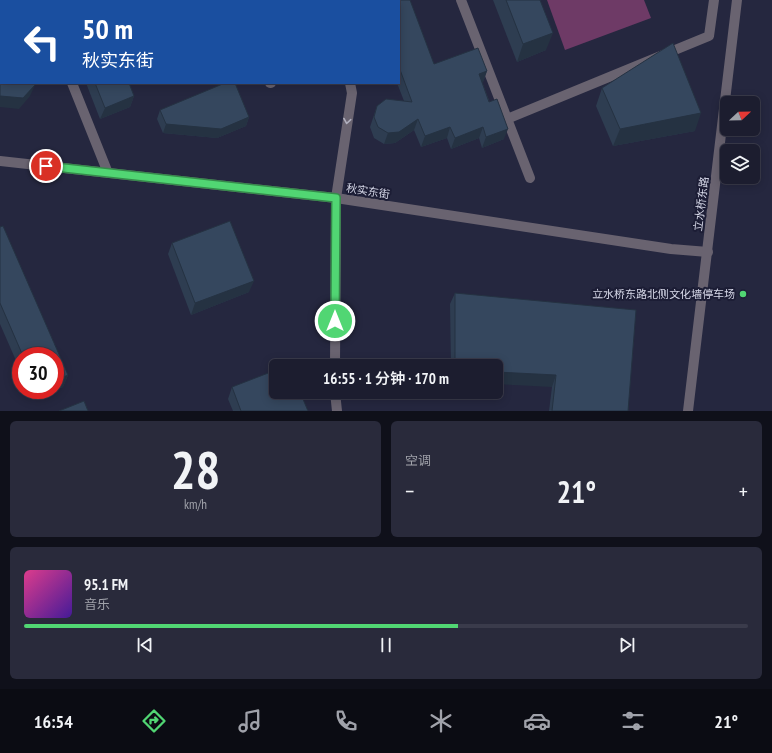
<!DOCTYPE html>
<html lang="zh">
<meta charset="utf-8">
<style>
body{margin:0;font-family:"PT Sans Narrow","Noto Sans SC",sans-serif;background:#292a3b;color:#f1f3f6;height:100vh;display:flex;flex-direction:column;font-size:15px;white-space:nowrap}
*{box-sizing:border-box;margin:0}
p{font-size:13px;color:#a0a2aa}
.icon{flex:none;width:22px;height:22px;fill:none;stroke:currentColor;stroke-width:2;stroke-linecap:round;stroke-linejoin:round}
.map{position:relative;height:411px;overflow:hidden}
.side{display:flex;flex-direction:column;gap:10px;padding:10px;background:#0f101a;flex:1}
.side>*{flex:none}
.banner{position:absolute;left:0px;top:0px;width:400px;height:84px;box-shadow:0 2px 10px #0003,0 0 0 1px #3a3b4b;background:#1a4fa0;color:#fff;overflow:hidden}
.needle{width:26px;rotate:68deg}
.controls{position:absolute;left:720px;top:96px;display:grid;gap:8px}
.controls a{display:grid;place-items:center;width:40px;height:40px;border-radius:6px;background:#1c1d2f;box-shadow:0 2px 10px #0003,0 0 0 1px #3a3b4b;font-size:20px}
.speed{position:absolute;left:12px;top:347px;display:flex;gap:8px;font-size:20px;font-weight:700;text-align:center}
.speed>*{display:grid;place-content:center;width:52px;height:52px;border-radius:50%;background:#1c1d2f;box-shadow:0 2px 10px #0003,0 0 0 1px #3a3b4b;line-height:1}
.speed .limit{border:6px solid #d22;background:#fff;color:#111}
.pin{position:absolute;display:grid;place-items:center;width:34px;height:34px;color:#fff;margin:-17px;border:2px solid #fff;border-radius:50%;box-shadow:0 1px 4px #0007}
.me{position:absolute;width:44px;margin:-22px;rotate:0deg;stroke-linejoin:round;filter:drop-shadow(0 0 3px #0008)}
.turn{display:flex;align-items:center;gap:14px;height:84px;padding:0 16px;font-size:18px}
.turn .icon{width:52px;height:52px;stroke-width:2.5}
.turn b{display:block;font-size:28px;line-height:34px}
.big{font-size:30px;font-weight:600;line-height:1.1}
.side .card{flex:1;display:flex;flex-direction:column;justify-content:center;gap:6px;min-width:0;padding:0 14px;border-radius:6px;background:#292a3b}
.side .dial{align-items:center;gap:0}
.dial b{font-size:52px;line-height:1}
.song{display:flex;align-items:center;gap:12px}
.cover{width:48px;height:48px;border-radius:6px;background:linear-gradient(135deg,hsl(330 70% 55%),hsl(260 70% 35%))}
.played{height:4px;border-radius:2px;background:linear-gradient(90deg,#51d673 60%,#3a3b4b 60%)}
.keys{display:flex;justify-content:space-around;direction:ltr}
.heat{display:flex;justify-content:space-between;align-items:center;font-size:22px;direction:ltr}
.side .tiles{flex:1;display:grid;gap:10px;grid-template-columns:1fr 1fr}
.card:last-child{grid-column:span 2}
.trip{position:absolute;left:269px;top:359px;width:234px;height:40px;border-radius:6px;background:#1c1d2f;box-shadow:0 2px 10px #0003,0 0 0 1px #3a3b4b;font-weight:600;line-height:40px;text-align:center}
.tabs{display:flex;height:64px;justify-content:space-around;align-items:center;background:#0b0c13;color:#a0a2aa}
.tabs .icon{width:28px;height:28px}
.tabs .current{color:#51d673}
.tabs b{font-size:18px;color:#f1f3f6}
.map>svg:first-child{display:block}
.green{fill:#6e3a66}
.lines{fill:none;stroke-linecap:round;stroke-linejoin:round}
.minor{stroke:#696370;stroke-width:10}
.wall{fill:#2e3d51}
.shaded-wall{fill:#253242}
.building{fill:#35475e;stroke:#253242}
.oneway{stroke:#b0afbe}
.route-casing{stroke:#358b4b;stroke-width:10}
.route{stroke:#51d673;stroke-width:7}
.poi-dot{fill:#51d673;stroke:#1c1d35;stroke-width:1.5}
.labels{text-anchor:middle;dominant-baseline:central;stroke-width:4;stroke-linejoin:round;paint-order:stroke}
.street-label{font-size:11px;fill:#d6d8e8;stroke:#1c1d35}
.poi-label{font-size:11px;fill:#d6d8e8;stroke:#1c1d35;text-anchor:end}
</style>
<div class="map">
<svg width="772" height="411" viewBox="0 0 772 411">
<rect width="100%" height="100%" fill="#25273f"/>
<!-- green -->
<polygon class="green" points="547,0 644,0 651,18 565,50"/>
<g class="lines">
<!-- minor -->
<g class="minor">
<polyline points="39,0 39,1"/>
<polyline points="309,0 309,1"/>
<polyline points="334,0 334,1"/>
<polyline points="461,0 530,178"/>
<polyline points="72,83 108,173"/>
<polyline points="270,83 271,83"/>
<polyline points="507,119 709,36 714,0"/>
<polyline points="0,161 336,198 671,249 708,252"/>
<polyline points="335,366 336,198 352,93 350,83"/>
<polyline points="335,392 337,411"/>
<polyline points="688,411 737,0"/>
</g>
</g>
<!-- wall -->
<g class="wall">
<polygon points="52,0 94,0 95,1 52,1"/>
<polygon points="256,0 299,0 299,1 257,1"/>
<polygon points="493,0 540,0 546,50 517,62"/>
<polygon points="399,1 434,64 487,71 483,82 482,82 504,139 482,148 479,138 451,149 447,138 421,147 414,130 395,143 384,144 374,138 370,127 377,106 404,101 397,83 399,83"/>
<polygon points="86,83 129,83 134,96 130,107 100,119"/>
<polygon points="602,88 695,131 613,146 596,106"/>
<polygon points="160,110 249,117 246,126 217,138 163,133 157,119"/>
<polygon points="0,227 68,375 63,387 33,400 29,390 55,390 55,356 21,356 21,372 0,324"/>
<polygon points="172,243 249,292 191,315 168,254"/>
<polygon points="455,293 628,411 549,411 552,387 496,366 451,366 450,304"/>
<polygon points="232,387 308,411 233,411 228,399"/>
</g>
<!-- shaded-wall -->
<g class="shaded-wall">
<polygon points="553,33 546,50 517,62 523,44"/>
<polygon points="487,71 483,82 475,85 479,74"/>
<polygon points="35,85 30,96 19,109 0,107 0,96"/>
<polygon points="134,96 130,107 100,119 105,108"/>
<polygon points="701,113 695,131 613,146 620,129"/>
<polygon points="249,117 246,126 217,138 163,133 166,124"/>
<polygon points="418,119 414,130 395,143 384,144 388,133"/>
<polygon points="450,127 447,138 421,147 425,136"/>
<polygon points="483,127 479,138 451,149 455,138"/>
<polygon points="508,129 504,139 482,148 486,137"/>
<polygon points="254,281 249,292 191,315 195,303"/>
<polygon points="496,372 556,375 552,387 496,384"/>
<polygon points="68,375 63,387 33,400 36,390 55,390 55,381"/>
</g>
<!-- building -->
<g class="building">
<polygon points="60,0 94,0 95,1 61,1"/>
<polygon points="265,0 299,0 299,1 266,1"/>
<polygon points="392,0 410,0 434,64 478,48 487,71 479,74 489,102 497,99 508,129 486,137 483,127 455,138 450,127 425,136 418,119 399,132 388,133 378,127 374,117 377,106 386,99 412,102 399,67 399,1 389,1"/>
<polygon points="506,0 540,0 553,33 523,44"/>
<polygon points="673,43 701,113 620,129 602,88"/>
<polygon points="0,70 1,70 1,83 34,83 35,85 23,98 0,96"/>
<polygon points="95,83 129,83 134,96 105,108"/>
<polygon points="225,83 235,83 249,117 221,129 166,124 160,110"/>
<polygon points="230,221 254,281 195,303 172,243"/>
<polygon points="3,226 68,375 55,381 55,356 23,356 0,303 0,227"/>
<polygon points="455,293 636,310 628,411 552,411 556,375 496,372 496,366 455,366"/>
<polygon points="276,370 276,392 300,392 308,411 241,411 232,387"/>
<polygon points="84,401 88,411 59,411"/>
</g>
<!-- one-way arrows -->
<defs><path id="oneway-chevron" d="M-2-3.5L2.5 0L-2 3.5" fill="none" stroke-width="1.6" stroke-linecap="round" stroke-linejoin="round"/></defs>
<use class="oneway" href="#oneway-chevron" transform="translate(347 121) rotate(99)"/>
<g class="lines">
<!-- route casing -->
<g class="route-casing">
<polyline id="route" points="46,166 336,198 335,321"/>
</g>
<!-- route -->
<use href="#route" class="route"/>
</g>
<!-- markers -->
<circle class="poi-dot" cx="743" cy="294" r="4"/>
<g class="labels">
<!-- street labels -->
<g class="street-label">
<text transform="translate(368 191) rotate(9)">秋实东街</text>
<text transform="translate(701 204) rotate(-83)">立水桥东路</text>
</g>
<!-- poi labels -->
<g class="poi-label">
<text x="735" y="294">立水桥东路北侧文化墙停车场</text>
</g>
</g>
</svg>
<div class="controls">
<a><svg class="needle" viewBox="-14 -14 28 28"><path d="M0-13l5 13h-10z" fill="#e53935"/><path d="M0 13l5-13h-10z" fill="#a0a2aa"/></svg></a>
<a><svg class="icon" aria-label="layers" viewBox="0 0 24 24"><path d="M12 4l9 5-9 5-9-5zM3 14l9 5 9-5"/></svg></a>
</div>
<div class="speed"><div class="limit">30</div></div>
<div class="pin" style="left:46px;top:166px;background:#d93025"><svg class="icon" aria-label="arrive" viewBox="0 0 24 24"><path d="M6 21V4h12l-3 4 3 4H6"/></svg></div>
<svg class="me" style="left:335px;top:321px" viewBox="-20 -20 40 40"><circle r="17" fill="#51d673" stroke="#fff" stroke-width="3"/><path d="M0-11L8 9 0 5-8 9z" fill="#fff"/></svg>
<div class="trip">16:55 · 1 分钟 · 170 m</div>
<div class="banner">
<div class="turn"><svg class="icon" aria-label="left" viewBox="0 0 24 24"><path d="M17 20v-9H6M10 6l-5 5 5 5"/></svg><div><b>50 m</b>秋实东街</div></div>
</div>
</div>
<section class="side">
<div class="tiles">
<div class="card dial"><b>28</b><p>km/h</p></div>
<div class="card"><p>空调</p>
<div class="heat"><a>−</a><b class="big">21°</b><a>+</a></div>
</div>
<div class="card">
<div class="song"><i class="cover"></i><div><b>95.1 FM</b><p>音乐</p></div></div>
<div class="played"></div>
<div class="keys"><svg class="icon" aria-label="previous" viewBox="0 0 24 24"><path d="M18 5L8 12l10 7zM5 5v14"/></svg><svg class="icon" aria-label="pause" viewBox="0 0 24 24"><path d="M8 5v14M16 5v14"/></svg><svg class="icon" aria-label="next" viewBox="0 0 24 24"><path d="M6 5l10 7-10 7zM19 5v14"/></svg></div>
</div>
</div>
</section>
<nav class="tabs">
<b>16:54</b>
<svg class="icon current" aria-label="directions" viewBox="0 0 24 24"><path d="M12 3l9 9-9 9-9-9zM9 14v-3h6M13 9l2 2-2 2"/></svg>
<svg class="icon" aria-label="music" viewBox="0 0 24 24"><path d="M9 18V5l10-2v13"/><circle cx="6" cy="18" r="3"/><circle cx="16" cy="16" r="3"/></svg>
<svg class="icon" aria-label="phone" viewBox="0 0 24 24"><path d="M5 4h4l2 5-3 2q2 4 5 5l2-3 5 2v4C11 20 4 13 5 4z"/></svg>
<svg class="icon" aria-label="climate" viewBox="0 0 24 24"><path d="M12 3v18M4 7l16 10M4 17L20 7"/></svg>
<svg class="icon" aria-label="car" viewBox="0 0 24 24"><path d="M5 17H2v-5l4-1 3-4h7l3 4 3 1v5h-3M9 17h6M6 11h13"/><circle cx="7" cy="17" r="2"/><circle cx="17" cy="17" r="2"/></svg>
<svg class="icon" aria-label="filters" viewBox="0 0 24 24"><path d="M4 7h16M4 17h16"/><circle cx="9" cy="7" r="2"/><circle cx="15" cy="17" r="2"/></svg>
<b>21°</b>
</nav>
